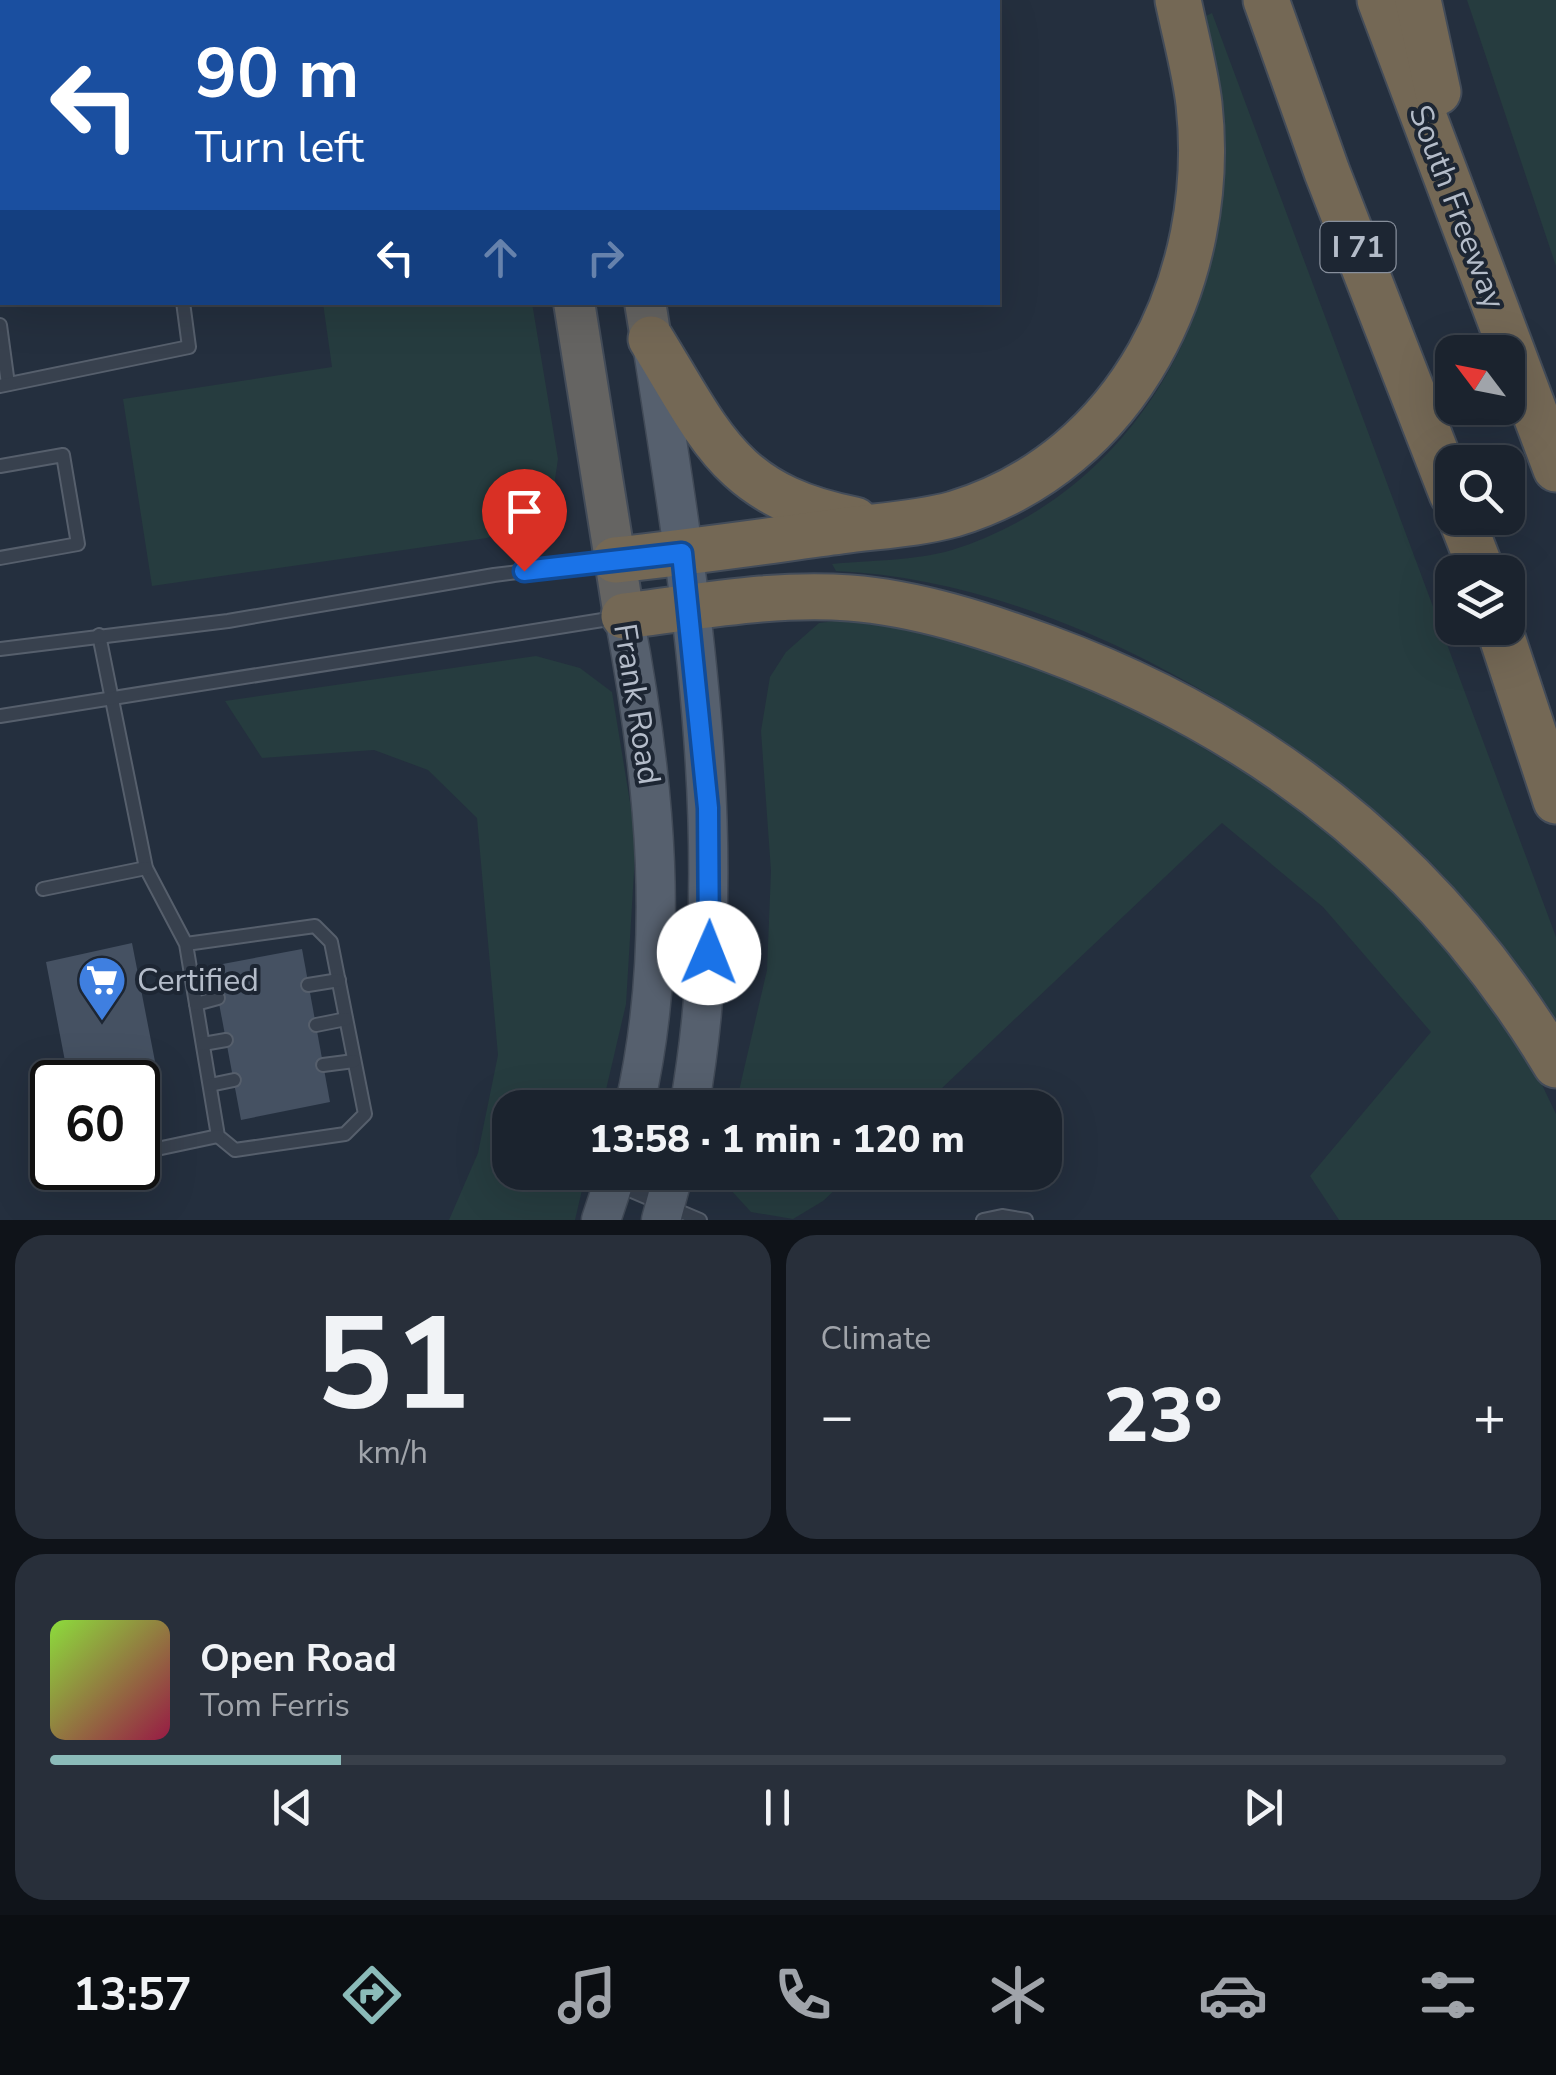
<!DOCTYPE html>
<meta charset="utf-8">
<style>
body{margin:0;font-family:"Nunito Sans",sans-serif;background:#282f3a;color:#f1f3f6;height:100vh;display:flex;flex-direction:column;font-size:38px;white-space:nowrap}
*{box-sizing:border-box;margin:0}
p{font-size:32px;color:#a0a4aa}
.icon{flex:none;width:55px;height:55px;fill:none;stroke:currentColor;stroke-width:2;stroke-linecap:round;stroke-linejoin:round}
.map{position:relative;height:1220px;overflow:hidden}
.side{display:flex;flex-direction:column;gap:15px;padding:15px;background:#0f1319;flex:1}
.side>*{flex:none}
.banner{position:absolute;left:0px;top:0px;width:1000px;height:305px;box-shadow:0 10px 40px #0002,0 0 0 2px #39404a;background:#1a4fa0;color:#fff;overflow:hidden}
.needle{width:65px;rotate:302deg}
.fabs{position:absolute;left:1435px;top:335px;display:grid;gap:20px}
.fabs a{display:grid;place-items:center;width:90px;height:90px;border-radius:20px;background:#1b232e;box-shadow:0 10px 40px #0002,0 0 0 2px #39404a;font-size:50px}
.speed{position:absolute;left:30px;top:1060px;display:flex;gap:20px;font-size:50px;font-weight:700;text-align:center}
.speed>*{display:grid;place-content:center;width:130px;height:130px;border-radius:50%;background:#1b232e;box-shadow:0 10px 40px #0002,0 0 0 2px #39404a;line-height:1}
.speed .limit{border:5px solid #111;border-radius:15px;background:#fff;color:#111}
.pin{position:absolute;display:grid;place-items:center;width:85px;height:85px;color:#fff;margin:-102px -42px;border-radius:50% 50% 50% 0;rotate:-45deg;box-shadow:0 0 10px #0007}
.pin .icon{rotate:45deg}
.me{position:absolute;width:110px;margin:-55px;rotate:1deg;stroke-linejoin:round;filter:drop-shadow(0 0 8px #0008)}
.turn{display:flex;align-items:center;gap:35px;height:210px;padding:0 30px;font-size:45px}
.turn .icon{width:130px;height:130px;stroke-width:2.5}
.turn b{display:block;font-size:70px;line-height:85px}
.lanes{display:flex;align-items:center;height:95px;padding:0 30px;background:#0003;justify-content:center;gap:50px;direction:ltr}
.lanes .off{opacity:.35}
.big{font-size:75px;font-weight:800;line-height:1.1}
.side .tile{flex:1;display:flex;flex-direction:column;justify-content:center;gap:15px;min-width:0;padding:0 35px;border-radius:30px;background:#282f3a}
.side .dial{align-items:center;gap:0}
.dial b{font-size:130px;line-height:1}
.song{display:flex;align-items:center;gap:30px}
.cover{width:120px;height:120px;border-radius:15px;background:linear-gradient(135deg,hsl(90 70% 55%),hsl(340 70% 35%))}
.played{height:10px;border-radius:5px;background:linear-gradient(90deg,#8bbbb9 20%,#39404a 20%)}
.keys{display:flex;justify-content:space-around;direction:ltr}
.heat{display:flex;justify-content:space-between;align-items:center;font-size:55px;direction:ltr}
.side .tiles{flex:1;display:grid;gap:15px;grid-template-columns:1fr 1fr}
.tile:last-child{grid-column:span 2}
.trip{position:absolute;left:492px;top:1090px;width:570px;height:100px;border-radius:30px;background:#1b232e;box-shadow:0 10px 40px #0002,0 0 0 2px #39404a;font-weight:800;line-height:100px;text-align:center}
.tabs{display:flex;height:160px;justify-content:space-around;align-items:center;background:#0b0e12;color:#a0a4aa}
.tabs .icon{width:70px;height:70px}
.tabs .on{color:#8bbbb9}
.tabs b{font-size:45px;color:#f1f3f6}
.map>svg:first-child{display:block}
.green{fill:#263c3f}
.building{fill:#455162}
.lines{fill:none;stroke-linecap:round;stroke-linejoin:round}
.service-casing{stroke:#565f6c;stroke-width:16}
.primary-casing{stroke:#414a57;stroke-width:41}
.trunk-casing{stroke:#434c59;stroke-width:44}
.motorway-casing{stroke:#434c59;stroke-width:49}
.service{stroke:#38414e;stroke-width:12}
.primary{stroke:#56606e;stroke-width:38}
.trunk{stroke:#656462;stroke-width:40}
.motorway{stroke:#746855;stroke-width:45}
.route-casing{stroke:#114b97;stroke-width:25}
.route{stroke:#1a73e8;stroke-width:18}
.labels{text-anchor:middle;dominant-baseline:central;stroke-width:8;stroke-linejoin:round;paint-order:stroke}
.shield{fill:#1d2633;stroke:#878f9c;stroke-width:2.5}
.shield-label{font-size:30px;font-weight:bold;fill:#b4bcc9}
.street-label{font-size:32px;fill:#b4bcc9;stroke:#1d2633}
.poi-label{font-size:32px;fill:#b4bcc9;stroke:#1d2633;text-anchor:start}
</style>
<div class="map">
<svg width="1556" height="1220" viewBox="0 0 1556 1220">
<rect width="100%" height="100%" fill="#242f3e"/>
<!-- green -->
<g class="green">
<polygon points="0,0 482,0 483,2 2,2 0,122"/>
<polygon points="1467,0 1556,0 1556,266"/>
<path d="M1212,13L1556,937V1026C1512,965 1470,898 1415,847C1265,709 1043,580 836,571L832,564C870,560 915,561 952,550C1112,500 1214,348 1222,184C1224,134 1207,70 1200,19Z"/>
<polygon points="323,303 532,303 558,459 551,506 487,538 152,586 123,399 332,367"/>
<polygon points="856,618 986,650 1134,706 1261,783 1342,842 1446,945 1533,1066 1556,1114 1556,1220 1339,1220 1310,1176 1431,1032 1323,907 1222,823 922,1107 735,1108 767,970 771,871 761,731 770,677 786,652 819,623"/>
<polygon points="536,656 580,668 612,692 636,839 626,1004 602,1107 510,1108 510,1172 586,1173 575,1220 449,1220 478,1153 498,1055 477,818 428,770 374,750 262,758 225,701"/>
<polygon points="726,1173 726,1172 853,1173 823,1201 793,1219 751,1212 729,1188"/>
</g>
<!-- building -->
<g class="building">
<polygon points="132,943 159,1082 138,1086 138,1082 69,1082 46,962"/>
<polygon points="302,949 330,1102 241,1120 212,966"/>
</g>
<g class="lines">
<!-- service casing -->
<g class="service-casing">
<g id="service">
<polyline points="0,173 2,172"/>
<polyline points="0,325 8,384"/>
<polyline points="0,386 189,347 183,302"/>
<polyline points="0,466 63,455 78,544 0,558"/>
<polyline points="99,635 146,868 186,944 315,926 331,942 365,1114 345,1134 235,1150 218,1136 186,944"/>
<polyline points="0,649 228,621 494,575 607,561"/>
<polyline points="0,716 615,618"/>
<polyline points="43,889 146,868"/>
<polyline points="308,985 339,980"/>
<polyline points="196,1004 218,998"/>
<polyline points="316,1025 346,1019"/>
<polyline points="203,1044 226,1040"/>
<polyline points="323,1065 354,1061"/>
<polyline points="210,1085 234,1080"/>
<polyline points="138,1153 218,1136"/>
<polyline points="615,1184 700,1220"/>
<polyline points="983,1220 1002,1216 1026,1220"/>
</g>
</g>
<!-- primary casing -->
<g class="primary-casing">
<g id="primary">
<path d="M653,350C692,599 734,857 689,1108"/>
<path d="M624,616C655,779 672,944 634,1108"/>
<polyline points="601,1220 617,1172"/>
<polyline points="661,1220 674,1172"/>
</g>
</g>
<!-- trunk casing -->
<g class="trunk-casing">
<g id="trunk">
<polyline points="518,0 519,2"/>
<polyline points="591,0 592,2"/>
<polyline points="574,302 624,616"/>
<polyline points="645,302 651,339"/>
</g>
</g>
<!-- motorway casing -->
<g class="motorway-casing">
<g id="motorway">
<polyline points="1266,0 1327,172 1452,494"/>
<polyline points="1380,0 1556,469"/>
<polyline points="1418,0 1438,92"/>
<path d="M651,339C712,438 731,496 855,520"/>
<polyline points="1461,518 1482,572"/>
<path d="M615,560C691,552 766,541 841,531C878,526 918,524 954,514C1129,461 1218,278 1199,104C1195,70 1185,34 1178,0"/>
<path d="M624,616C698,607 775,592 850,598C916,603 984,625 1047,648C1265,728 1437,866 1556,1065"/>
<polyline points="1499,628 1556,801"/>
</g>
</g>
<!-- service -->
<use href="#service" class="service"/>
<!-- primary -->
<use href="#primary" class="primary"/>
<!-- trunk -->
<use href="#trunk" class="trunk"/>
<!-- motorway -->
<use href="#motorway" class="motorway"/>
</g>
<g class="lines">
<!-- route casing -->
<g class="route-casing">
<polyline id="route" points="524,571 682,553 708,808 709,953"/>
</g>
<!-- route -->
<use href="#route" class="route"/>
</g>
<!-- icons -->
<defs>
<g id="supermarket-pin" transform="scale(2.5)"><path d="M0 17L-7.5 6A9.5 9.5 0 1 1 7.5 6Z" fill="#3f7fe0" stroke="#1d2633"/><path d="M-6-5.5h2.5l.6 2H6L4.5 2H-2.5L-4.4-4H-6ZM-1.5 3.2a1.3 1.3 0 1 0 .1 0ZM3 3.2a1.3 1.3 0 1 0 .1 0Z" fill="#fff"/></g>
</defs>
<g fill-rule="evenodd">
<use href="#supermarket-pin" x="102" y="980"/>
</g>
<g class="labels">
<!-- shield labels -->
<rect class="shield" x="1320.5" y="222" width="75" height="50" rx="8"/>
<g class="shield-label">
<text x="1358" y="247">I 71</text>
</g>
<!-- street labels -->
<g class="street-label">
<text transform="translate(1457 207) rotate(69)">South Freeway</text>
<text transform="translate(637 704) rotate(81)">Frank Road</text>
</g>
<!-- poi labels -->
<g class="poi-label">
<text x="137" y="980">Certified</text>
</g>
</g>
</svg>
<div class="fabs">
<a><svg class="needle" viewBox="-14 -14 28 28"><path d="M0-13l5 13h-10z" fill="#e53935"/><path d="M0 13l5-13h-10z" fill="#a0a4aa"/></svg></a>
<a><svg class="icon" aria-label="search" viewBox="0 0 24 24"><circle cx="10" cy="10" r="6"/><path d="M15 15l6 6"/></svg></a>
<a><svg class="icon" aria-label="layers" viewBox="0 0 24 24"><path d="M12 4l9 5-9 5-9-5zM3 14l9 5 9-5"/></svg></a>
</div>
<div class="speed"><div class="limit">60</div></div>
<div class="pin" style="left:524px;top:571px;background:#d93025"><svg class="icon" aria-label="arrive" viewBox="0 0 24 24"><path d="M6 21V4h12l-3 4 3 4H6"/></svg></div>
<svg class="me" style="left:709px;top:953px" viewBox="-20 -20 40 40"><circle r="19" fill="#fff"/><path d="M0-13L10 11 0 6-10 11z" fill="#1a73e8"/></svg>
<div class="trip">13:58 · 1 min · 120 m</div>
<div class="banner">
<div class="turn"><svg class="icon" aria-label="left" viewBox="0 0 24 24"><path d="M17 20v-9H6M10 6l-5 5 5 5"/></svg><div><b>90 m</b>Turn left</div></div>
<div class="lanes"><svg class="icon" aria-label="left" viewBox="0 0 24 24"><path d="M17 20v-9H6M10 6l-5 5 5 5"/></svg><svg class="icon off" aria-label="ahead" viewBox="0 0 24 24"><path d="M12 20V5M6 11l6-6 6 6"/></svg><svg class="icon off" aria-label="right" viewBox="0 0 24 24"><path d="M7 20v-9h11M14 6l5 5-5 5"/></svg></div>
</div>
</div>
<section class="side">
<div class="tiles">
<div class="tile dial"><b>51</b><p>km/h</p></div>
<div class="tile"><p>Climate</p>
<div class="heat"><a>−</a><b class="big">23°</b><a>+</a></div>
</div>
<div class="tile">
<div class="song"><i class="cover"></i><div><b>Open Road</b><p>Tom Ferris</p></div></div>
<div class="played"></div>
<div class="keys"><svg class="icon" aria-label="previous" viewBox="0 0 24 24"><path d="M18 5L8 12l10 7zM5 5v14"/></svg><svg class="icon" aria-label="pause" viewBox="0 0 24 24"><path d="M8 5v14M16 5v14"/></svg><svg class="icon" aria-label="next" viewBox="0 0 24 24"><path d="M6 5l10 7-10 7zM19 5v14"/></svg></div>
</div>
</div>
</section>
<nav class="tabs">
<b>13:57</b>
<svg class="icon on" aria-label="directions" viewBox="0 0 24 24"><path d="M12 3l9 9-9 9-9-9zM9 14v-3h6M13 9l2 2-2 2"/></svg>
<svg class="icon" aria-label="music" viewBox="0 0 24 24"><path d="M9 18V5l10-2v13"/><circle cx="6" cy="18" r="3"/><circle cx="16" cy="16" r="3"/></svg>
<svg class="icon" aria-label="phone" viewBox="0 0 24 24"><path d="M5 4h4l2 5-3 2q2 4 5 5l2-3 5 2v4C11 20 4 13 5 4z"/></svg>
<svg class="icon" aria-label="climate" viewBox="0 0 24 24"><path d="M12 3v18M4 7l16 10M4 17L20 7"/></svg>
<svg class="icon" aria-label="car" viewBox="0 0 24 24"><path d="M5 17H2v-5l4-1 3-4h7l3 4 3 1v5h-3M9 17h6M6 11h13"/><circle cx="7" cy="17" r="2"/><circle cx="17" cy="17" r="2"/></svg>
<svg class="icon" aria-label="filters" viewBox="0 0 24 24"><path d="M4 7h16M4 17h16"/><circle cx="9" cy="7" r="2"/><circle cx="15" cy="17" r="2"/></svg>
</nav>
